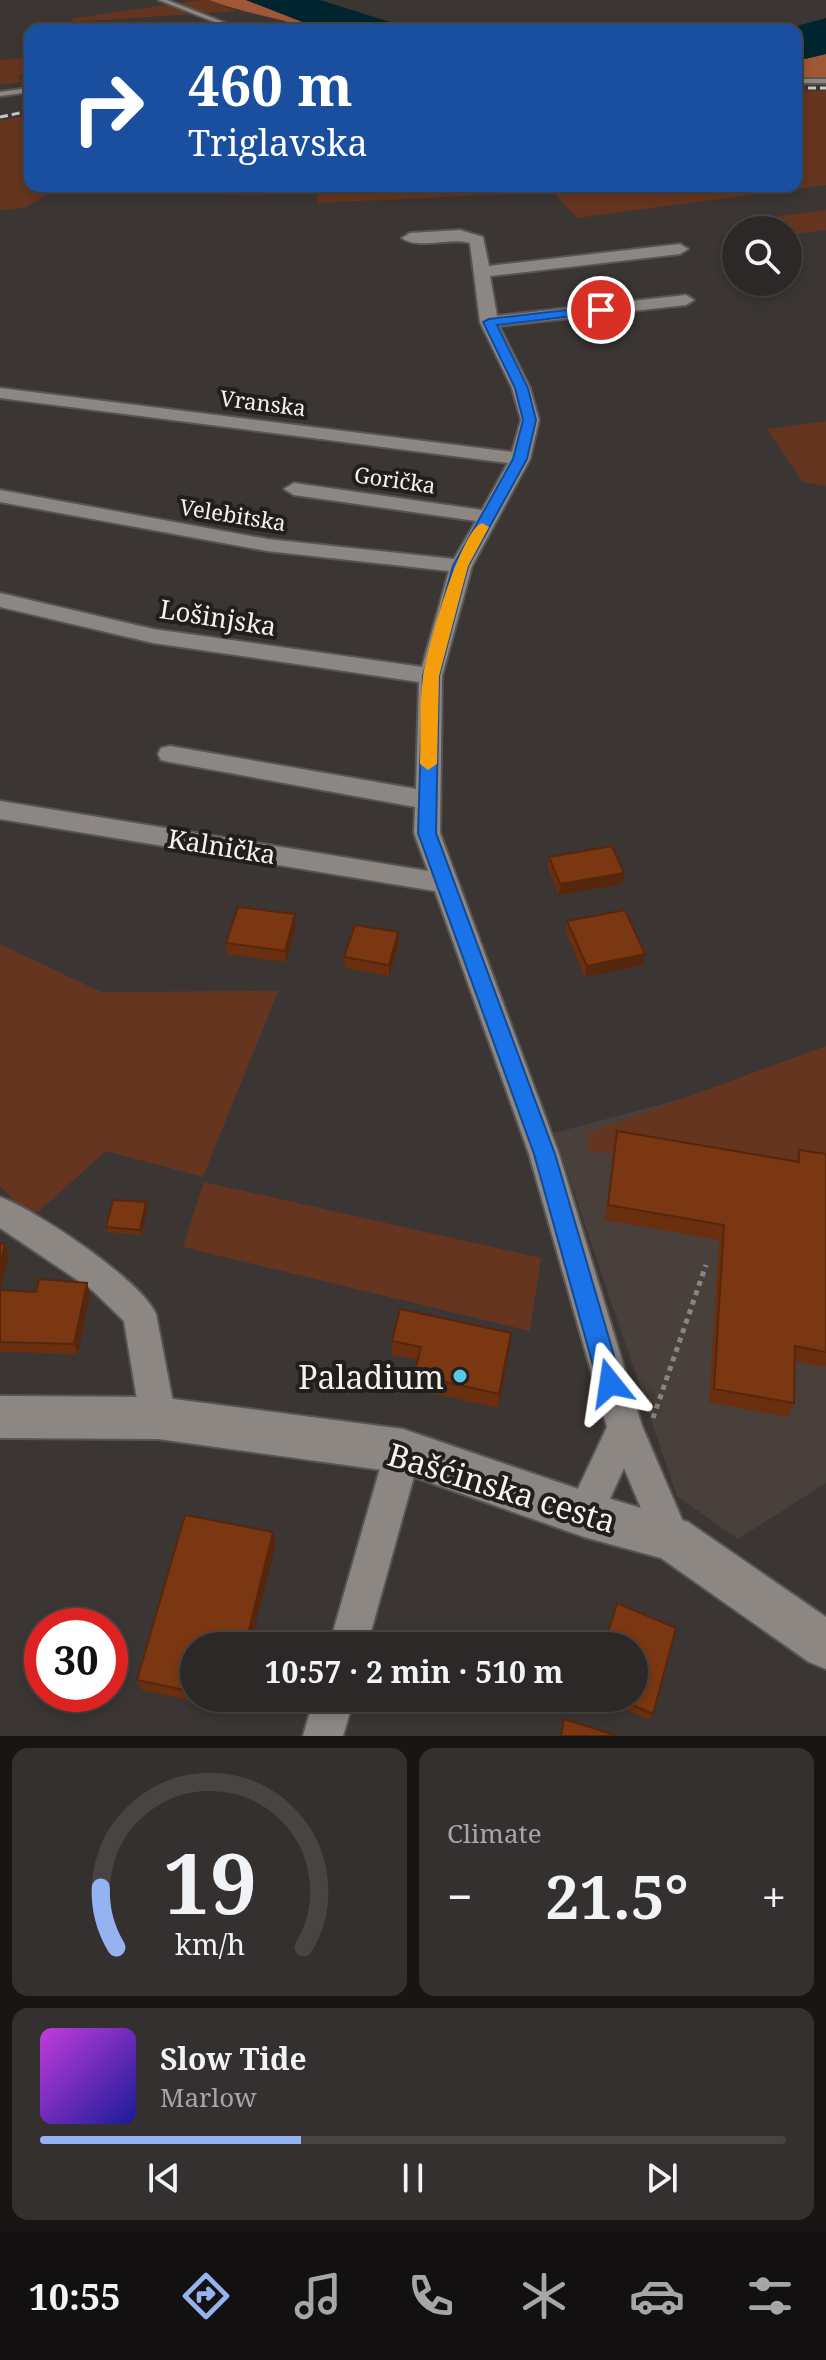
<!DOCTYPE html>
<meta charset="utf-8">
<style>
body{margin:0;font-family:"Noto Serif",serif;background:#34302f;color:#f1f3f6;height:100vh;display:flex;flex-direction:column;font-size:30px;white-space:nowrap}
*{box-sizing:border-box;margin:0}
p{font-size:26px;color:#a6a6a7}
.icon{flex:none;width:44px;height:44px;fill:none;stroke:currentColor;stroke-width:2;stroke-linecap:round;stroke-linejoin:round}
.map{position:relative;height:1736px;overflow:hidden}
.sheet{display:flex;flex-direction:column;gap:12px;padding:12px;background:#181615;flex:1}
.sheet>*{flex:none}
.hud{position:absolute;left:24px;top:24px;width:778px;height:168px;border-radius:16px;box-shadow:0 4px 12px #0003,0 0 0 2px #484444;background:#1a4fa0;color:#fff;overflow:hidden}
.tools{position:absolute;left:722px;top:216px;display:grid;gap:16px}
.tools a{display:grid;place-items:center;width:80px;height:80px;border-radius:50%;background:#2c2827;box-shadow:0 4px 12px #0003,0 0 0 2px #484444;font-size:40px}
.speed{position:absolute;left:24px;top:1608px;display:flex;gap:16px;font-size:40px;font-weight:700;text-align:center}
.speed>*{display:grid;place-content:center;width:104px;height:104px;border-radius:50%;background:#2c2827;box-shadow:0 4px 12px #0003,0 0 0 2px #484444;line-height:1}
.speed .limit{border:12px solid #d22;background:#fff;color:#111}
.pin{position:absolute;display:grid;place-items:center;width:68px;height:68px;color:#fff;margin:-34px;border:4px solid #fff;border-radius:50%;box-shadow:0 2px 8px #0007}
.me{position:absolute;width:88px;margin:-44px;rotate:345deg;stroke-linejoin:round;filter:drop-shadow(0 0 6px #0008)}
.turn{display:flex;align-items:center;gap:28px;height:168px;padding:0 32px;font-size:36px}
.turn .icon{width:104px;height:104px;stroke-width:2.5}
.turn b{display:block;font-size:56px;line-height:68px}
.big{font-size:60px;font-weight:700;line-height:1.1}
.sheet .tile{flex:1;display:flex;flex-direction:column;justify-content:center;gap:12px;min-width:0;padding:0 28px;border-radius:16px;background:#34302f}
.sheet .dial{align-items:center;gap:0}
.dial svg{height:208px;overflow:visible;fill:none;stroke:#484444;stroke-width:7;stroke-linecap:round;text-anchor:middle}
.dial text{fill:#f1f3f6;stroke:none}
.song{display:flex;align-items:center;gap:24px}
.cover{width:96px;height:96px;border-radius:12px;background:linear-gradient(135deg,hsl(290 70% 55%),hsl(240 70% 35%))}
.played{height:8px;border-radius:4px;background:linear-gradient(90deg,#95b2f1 35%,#484444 35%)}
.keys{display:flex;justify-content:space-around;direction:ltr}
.heat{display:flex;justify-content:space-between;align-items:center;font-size:44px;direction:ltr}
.sheet .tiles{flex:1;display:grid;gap:12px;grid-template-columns:1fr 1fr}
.tile:last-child{grid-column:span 2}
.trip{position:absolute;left:180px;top:1632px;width:468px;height:80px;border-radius:40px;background:#2c2827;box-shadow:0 4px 12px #0003,0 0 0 2px #484444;font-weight:700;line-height:80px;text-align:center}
.tabs{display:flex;height:128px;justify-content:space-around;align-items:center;background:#121010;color:#a6a6a7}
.tabs .icon{width:56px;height:56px}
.tabs .on{color:#95b2f1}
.tabs b{font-size:36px;color:#f1f3f6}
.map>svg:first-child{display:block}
.built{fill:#4a403b}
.green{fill:#65351f}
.forest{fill:#9f5735}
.water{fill:#01252e}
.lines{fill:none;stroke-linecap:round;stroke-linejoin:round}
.service-casing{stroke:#595553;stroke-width:4}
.minor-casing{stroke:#595553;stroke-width:4}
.tertiary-casing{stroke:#595553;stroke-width:4}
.path{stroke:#898583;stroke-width:5;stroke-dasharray:5 5;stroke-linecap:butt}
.service{fill:#8d8784;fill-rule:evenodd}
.minor{fill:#8d8784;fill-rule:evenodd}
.tertiary{fill:#8d8784;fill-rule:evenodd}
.rail{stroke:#c8c5c3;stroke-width:3;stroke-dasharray:8 4;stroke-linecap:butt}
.wall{fill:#6a2f0f}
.shaded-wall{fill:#56260d}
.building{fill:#7b3712;stroke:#56260d;stroke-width:2}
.route{fill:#1a73e8;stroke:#114b97;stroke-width:2}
.slow{fill:#f59e0b}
.poi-dot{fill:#5ac8e5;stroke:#211e1d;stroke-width:3}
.labels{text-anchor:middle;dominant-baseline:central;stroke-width:8;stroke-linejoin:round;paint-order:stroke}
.far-street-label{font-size:22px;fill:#f5f2f0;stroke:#211e1d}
.street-label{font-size:26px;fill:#f5f2f0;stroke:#211e1d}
.near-poi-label{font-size:32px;fill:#f5f2f0;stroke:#211e1d;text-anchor:end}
.near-street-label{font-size:32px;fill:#f5f2f0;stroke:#211e1d}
</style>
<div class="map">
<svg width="826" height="1736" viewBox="0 0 826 1736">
<rect width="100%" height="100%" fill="#3b3634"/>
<!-- built -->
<polygon class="built" points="826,1060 826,1483 738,1539 677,1496 554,1133"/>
<!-- green -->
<g class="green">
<polygon points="200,0 209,0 236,11 75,22 70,19"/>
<polygon points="30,57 30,73 18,76 22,82 0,85 0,60"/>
<polygon points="796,91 826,91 826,185 577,218 553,192 317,203 318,186 796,186"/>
<polygon points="30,115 30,186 82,187 57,188 25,208 0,210 0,121"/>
<polygon points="162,186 264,186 262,195 165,193"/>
<polygon points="826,210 826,230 788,235 788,230 761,230 750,220"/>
<polygon points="826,421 826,486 803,482 767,429"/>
<polygon points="0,944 101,992 278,991 203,1177 106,1151 29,1220 0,1185"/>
<polygon points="826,1046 826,1170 614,1147 613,1155 586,1150 589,1133"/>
<polygon points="204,1182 541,1258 530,1331 183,1247"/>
</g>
<!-- forest -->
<g class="forest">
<path d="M209,0H246L323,30C308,30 300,26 285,21C259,14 234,10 209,0Z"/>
<polygon points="826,54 826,85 796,85 796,61"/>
</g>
<!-- water -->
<g class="water">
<polygon points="246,0 320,0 415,30 323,30"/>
<polygon points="826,18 826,54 796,61 796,30 783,30"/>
</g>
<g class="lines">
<!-- service casing -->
<g class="service-casing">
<g id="service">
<polygon points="159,0 167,0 243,30 235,30"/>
<rect x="796" y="79" width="30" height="4"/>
<polygon points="30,88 30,92 0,96 0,92"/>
</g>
</g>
<!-- minor casing -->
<g class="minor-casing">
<g id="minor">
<path d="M460,230L483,237L489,266L680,244L688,249L680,254L490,276L497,316L686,295L694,300L686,305L499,326L530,388L539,420L530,459L472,566L442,676L440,833L559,1154L642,1426L690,1538L685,1551L672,1556L659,1551L624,1468L597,1527L584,1532L571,1527L566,1514L607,1427L529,1154L435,891L0,819V801L428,871L414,833L415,807L170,762L161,760L158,754L161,748L170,746L416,789L419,682L153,643L0,607V593L153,629L422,667L449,571L267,551L0,502V490L267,539L454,559L476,521L294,495L284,489L294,483L482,510L508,463L0,398V388L512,452L521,420L512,388L480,322L470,243C450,237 418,250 402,238L410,233Z"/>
<path d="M0,1197C36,1210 141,1280 156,1314L176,1418L170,1430L158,1435L146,1430L140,1418L124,1321L92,1290L0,1228Z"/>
<polygon points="403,1433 416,1438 421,1451 367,1646 329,1646 385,1451 390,1438"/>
<polygon points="314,1698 354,1698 343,1736 303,1736"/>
</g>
</g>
<!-- tertiary casing -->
<g class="tertiary-casing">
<polygon id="tertiary" points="0,1396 158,1397 403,1429 584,1491 688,1522 826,1617 826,1669 809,1662 661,1558 584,1537 403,1473 158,1439 0,1438"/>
</g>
<!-- path -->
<polyline class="path" points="653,1418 706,1265"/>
<!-- service -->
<use href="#service" class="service"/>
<!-- minor -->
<use href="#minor" class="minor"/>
<!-- tertiary -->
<use href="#tertiary" class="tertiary"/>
<!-- rail -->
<g class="rail">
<polyline points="796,88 826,88"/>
<polyline points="0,117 30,111"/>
</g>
</g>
<!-- wall -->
<g class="wall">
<polygon points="549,857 623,884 559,895 548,868"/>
<polygon points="295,914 296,926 286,962 227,954 226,943"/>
<polygon points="567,921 643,965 585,977 566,932"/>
<polygon points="398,932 399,943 389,976 345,968 344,957"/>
<polygon points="617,1131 795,1161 799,1150 826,1154 826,1367 794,1361 794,1403 788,1417 709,1402 719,1240 605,1220"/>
<polygon points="146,1202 148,1208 141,1235 107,1232 106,1227"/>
<polygon points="0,1243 5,1244 9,1254 0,1290 90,1293 78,1354 0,1352"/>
<polygon points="392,1341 510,1347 498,1408 414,1389 414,1375 418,1360 392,1355"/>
<polygon points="276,1544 194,1646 194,1698 238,1698 234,1710 142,1690 137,1680"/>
<polygon points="599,1698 634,1698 653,1714 650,1720"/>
</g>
<!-- shaded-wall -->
<g class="shaded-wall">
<polygon points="624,873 623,884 559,895 560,884"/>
<polygon points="295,914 296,926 286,962 285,951"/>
<polygon points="398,932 399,943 389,976 389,965"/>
<polygon points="645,954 643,965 585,977 587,966"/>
<polygon points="146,1202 148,1208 141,1235 140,1230"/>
<polygon points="5,1244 9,1254 0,1292 0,1265"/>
<polygon points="87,1283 90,1293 78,1354 74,1344"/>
<polygon points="511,1333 510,1347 498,1408 499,1394"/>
<polygon points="273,1532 276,1544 250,1646 245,1646"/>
<polygon points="232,1698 238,1698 234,1710 231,1700"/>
</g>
<!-- building -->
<g class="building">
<polygon points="612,846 624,873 560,884 549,857"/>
<polygon points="238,907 295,914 285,951 226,943"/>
<polygon points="625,910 645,954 587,966 567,921"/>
<polygon points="355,925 398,932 389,965 344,957"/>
<polygon points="617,1131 799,1162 799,1150 826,1154 826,1352 795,1346 794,1403 714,1389 724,1225 608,1205"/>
<polygon points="113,1200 146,1202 140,1230 106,1227"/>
<polygon points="0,1243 5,1244 0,1265"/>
<polygon points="39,1279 87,1283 74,1344 0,1342 0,1290 36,1292"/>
<polygon points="400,1309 511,1333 499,1394 414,1375 421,1347 392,1341"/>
<polygon points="185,1515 273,1532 245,1646 194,1646 194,1692 137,1680"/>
<polygon points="617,1603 676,1628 653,1714 617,1698 634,1698 634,1646 604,1646"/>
<polygon points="564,1719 618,1736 561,1736"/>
</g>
<!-- route -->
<polygon class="route" points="601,306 607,310 606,312 497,325 528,388 536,420 527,459 468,566 439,676 436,833 555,1154 622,1383 618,1391 610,1394 601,1391 598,1383 534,1154 418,833 423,676 453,566 513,459 523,420 515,388 483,322 489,319"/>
<!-- slow -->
<path class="slow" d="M482,523L489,527L468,566L439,676L437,764L428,770L420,764C421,735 419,705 423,677C427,650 460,531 482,523Z"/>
<!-- markers -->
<circle class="poi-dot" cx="460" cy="1376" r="8"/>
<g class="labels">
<!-- far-street labels -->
<g class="far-street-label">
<text transform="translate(263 402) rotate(7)">Vranska</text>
<text transform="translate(395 479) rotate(8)">Gorička</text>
<text transform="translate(233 514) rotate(9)">Velebitska</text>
</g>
<!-- street labels -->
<g class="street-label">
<text transform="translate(218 617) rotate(9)">Lošinjska</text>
<text transform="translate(222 846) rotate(9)">Kalnička</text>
</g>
<!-- near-poi labels -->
<g class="near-poi-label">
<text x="444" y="1376">Paladium</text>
</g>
<!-- near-street labels -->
<g class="near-street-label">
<text transform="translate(502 1487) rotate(17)">Bašćinska cesta</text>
</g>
</g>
</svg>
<div class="tools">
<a><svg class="icon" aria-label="search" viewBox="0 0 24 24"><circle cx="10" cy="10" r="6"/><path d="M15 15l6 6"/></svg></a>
</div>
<div class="speed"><div class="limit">30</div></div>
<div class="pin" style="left:601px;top:310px;background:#d93025"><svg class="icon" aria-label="arrive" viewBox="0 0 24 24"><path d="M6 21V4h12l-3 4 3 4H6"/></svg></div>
<svg class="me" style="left:610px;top:1383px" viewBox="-20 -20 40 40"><path d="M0-17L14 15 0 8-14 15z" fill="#1a73e8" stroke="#fff" stroke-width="4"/></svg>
<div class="trip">10:57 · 2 min · 510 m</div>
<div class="hud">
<div class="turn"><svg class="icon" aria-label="right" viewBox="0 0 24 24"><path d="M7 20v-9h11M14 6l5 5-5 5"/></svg><div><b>460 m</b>Triglavska</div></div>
</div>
</div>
<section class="sheet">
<div class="tiles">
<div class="tile dial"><svg viewBox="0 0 100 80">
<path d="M14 69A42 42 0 1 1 86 69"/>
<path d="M14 69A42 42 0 0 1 8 46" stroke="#95b2f1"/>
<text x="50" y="56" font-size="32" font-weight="700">19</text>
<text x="50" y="72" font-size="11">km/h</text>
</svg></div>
<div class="tile"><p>Climate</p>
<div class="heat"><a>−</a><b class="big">21.5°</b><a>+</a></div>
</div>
<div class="tile">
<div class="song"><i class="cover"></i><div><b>Slow Tide</b><p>Marlow</p></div></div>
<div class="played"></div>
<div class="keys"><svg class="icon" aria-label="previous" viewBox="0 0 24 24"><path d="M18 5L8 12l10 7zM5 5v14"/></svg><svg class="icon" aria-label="pause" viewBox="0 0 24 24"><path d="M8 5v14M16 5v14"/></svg><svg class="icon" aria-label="next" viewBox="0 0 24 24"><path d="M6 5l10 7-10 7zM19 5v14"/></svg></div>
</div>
</div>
</section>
<nav class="tabs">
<b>10:55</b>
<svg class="icon on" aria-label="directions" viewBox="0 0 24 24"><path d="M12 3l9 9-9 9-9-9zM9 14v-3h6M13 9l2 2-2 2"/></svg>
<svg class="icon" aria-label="music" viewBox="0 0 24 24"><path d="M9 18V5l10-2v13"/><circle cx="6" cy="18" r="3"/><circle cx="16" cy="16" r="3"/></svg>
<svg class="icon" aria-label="phone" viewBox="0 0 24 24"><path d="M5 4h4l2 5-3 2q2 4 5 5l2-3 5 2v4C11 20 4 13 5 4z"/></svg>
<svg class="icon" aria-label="climate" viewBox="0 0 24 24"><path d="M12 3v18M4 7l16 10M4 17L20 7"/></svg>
<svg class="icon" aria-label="car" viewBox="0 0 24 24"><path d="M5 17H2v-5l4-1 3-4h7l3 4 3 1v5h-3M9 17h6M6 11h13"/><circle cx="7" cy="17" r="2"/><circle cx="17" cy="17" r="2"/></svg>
<svg class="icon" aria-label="filters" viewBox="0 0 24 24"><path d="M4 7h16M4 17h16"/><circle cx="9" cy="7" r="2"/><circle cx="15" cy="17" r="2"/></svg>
</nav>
